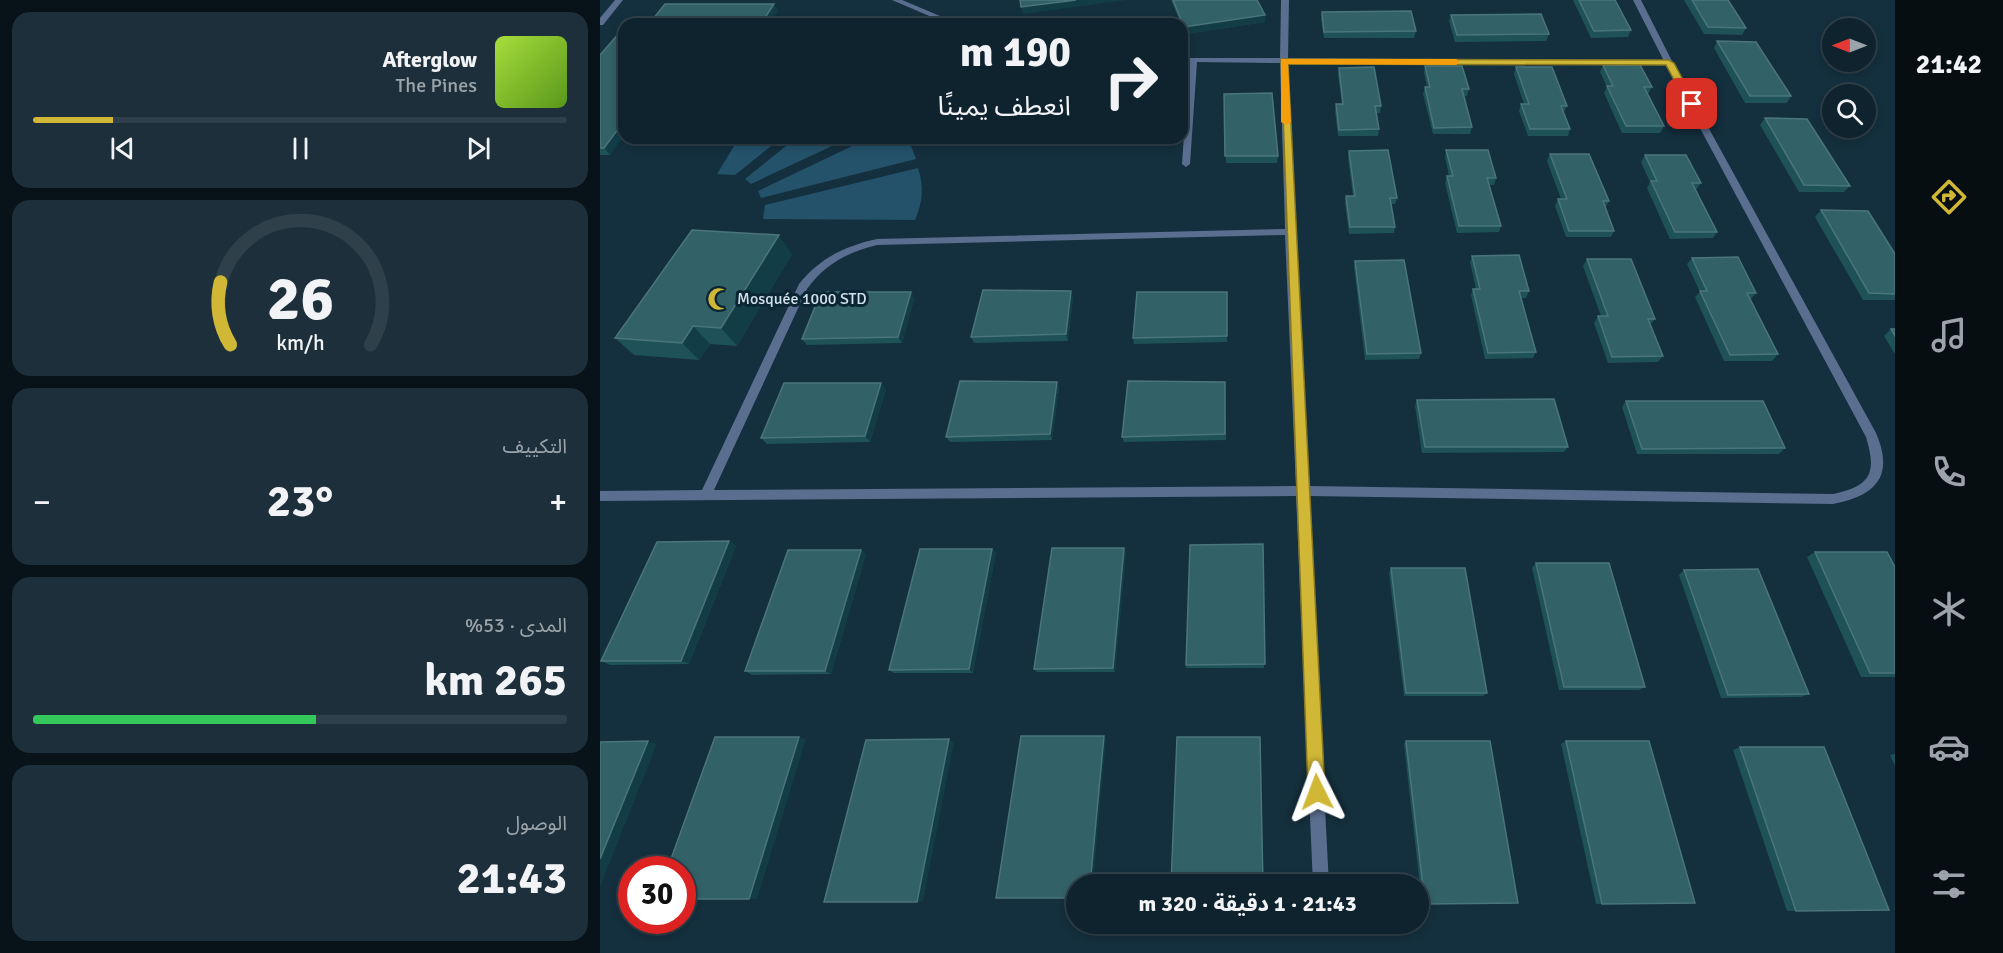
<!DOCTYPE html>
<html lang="ar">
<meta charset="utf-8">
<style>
body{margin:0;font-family:Signika,"Noto Sans Arabic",sans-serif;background:#1d2f3a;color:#f1f3f6;direction:rtl;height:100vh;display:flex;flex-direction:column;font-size:22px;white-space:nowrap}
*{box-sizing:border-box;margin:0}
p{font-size:20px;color:#9ba4aa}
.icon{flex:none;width:33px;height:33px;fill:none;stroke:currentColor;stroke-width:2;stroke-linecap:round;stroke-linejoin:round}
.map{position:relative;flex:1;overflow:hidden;direction:ltr}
.panel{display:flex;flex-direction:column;gap:12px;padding:12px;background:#081319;width:600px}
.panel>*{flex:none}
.top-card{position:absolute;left:18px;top:18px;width:570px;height:126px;border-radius:18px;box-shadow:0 3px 9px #0003,0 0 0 2px #2f404a;direction:rtl;background:#0f232e;color:#f1f3f6;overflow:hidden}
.needle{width:39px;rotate:270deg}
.tools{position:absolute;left:1222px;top:18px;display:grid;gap:12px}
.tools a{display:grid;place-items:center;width:54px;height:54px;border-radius:50%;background:#0f232e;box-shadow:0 3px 9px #0003,0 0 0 2px #2f404a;font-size:30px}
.speed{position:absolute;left:18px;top:856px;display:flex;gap:12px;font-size:30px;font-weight:700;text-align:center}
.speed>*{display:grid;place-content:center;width:78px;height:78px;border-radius:50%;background:#0f232e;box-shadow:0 3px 9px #0003,0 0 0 2px #2f404a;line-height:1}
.speed .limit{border:9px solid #d22;background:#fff;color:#111}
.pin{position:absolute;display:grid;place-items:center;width:51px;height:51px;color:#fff;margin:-26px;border-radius:12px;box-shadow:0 3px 9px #0006}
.me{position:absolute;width:66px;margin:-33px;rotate:357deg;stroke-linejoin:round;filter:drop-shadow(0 0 4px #0008)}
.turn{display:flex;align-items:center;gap:21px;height:126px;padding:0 18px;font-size:27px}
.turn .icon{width:78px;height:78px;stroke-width:2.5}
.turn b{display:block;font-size:42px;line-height:51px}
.big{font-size:45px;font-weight:700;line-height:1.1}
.panel .tile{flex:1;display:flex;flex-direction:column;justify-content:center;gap:9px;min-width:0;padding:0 21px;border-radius:18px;background:#1d2f3a}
.panel .dial{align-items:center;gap:0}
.dial svg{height:156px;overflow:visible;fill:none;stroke:#2f404a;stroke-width:7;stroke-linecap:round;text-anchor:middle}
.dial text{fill:#f1f3f6;stroke:none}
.song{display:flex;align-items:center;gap:18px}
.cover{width:72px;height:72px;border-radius:9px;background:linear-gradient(135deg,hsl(80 70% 55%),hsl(90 70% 35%))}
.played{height:6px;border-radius:3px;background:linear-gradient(90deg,#d0b736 15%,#2f404a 15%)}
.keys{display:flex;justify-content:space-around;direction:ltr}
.heat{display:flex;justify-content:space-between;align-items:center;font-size:33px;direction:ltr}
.charge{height:9px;border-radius:4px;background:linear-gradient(90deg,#34c759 53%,#2f404a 0)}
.trip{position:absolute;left:466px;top:874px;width:363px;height:60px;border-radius:30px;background:#0f232e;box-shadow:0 3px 9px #0003,0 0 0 2px #2f404a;font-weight:700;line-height:60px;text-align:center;direction:rtl}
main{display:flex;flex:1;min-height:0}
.dock{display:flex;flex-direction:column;width:108px;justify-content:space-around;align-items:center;background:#060e12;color:#9ba4aa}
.dock .icon{width:42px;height:42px}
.dock .current{color:#d0b736}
.dock b{font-size:27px;color:#f1f3f6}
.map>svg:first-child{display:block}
.green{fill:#23526a}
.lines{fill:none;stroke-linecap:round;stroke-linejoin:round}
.minor{fill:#5a6e8f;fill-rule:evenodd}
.wall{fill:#1e5258}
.shaded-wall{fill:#123d47}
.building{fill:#326168;stroke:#4b757c;stroke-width:1.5}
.route{fill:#d0b736;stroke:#877723;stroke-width:1.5}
.slow{fill:#f59e0b}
.labels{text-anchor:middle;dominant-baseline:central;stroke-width:6;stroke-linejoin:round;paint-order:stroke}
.poi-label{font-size:16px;fill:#d1e0e9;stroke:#0a2533;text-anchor:start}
</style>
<main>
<nav class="dock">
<b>21:42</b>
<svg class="icon current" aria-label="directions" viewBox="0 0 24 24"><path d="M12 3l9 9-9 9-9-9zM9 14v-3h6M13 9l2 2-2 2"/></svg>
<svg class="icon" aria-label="music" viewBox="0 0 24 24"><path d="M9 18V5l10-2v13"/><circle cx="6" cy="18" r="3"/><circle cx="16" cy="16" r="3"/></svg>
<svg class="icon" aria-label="phone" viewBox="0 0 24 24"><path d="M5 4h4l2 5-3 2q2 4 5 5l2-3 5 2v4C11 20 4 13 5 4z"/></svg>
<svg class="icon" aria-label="climate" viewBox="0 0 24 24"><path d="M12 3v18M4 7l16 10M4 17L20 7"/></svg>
<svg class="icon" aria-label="car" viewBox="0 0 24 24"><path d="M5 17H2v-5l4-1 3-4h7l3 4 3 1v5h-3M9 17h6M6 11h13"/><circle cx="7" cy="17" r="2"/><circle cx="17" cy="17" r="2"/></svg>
<svg class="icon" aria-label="filters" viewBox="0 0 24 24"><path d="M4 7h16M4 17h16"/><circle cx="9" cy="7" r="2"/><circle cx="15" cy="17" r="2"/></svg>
</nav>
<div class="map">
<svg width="1295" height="953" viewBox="0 0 1295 953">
<rect width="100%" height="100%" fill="#142f3d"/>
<!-- green -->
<g class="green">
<polygon points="139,138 181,138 135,175 117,174"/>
<polygon points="196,138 249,138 151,184 145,179"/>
<polygon points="269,138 305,138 311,146 316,159 161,198 158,191"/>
<path d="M318,168C324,187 323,201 315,220L163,219L165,205Z"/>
</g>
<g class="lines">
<!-- minor -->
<g class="minor">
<polygon points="15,0 23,0 3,25 0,25 0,18"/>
<polygon points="292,0 302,0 359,24 348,24"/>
<path d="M681,0H689L688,58L1064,61L1033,0H1041L1073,63L1276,433C1295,477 1275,496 1233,504L709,496L729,885H713L696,496L0,501V491L102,490L199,284C220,258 245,246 277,239L685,229L680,63L597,62L590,164L586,167L582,164L589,62H582V58H680ZM688,63L1066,65L1266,437C1277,473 1271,486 1233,494L708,486ZM685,235L696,486L114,490L207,289C225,264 248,252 277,245Z"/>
<polygon points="715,924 731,924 732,927 730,933 724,935 718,933"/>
</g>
</g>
<!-- wall -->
<g class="wall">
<polygon points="571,0 657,0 665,15 665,22 585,34 582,27 582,24 581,24"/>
<polygon points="973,0 1015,0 1031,30 1028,37 991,38"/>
<polygon points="1084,0 1128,0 1146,28 1142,35 1104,34"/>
<polygon points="722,12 816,31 814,38 724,38 721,19"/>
<polygon points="851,15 949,34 946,41 855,42 849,21"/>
<polygon points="1117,41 1191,96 1187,103 1145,103 1114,48"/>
<polygon points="0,55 10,155 0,155"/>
<polygon points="1003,65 1052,87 1048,94 1064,126 1060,133 1022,133 1004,93 1007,87 1000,72"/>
<polygon points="825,66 869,89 867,96 863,96 872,127 870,134 833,134 823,94 825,87 827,87 824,73"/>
<polygon points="916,67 967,106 964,112 970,129 968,136 928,136 919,111 921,104 924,104 914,74"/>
<polygon points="739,68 781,106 780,113 776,113 779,129 778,136 738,136 735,111 736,104 742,104 738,75"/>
<polygon points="624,94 678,156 677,163 626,163"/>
<polygon points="1165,118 1250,186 1244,192 1199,192 1160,125"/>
<polygon points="846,150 896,178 894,185 889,185 901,226 899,232 857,233 845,183 847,176 849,176 845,157"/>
<polygon points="749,151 797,198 795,204 791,204 795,227 794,233 749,234 745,203 746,196 753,196 748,158"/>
<polygon points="950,154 1009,201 1005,208 1014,231 1011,237 966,237 955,206 958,199 961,199 947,161"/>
<polygon points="1045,155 1101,183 1096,190 1117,232 1113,238 1070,239 1047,188 1050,182 1041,162"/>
<polygon points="1221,210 1295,254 1295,300 1263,300 1215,217"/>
<polygon points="192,254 137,346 110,344 99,360 34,355 15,338"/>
<polygon points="872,256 929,291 926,298 921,298 936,352 933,358 885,359 871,295 873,289 876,289 870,262"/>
<polygon points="1092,258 1156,293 1150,300 1178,354 1172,361 1124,361 1095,297 1100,292 1087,264"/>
<polygon points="987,259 1055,319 1050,325 1063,356 1058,362 1008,363 994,323 998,316 1001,316 983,266"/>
<polygon points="755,261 821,353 819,359 765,360 754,267"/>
<polygon points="311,292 314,299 302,343 207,345 202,339"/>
<polygon points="627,292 627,342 534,344 533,338"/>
<polygon points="473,297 468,341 374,343 371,337"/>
<polygon points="1291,329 1295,329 1295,354 1284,336"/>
<polygon points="457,382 459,388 452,440 350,442 346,437"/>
<polygon points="625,382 626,440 524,442 522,437"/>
<polygon points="286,389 270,442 167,444 161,438"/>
<polygon points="817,400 968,447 964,452 822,453 815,406"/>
<polygon points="1026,401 1185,448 1179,454 1037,454 1022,407"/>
<polygon points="129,541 136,546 89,664 10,665 1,661"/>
<polygon points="663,544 664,668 586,668 586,665"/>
<polygon points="392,549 396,553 373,673 294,673 289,670"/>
<polygon points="261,550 266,554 231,674 152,675 145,671"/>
<polygon points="526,552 515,672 437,672 434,669"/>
<polygon points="1215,552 1295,567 1295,677 1261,677 1207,557"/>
<polygon points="936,563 1045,687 1039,690 959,690 932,568"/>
<polygon points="791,568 887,693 883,696 804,696 789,573"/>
<polygon points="1084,570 1209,694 1201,697 1121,698 1079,575"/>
<polygon points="806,741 918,903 822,904 804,744"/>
<polygon points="966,741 1095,903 996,904 961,744"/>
<polygon points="1140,747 1289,910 1187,911 1133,750"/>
<polygon points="1295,754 1295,766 1290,755"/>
</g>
<!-- shaded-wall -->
<g class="shaded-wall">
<polygon points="476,0 527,0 423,14 421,7"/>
<polygon points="174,4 178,11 169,24 161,24"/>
<polygon points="665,15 665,22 585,34 584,27"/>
<polygon points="24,121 24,136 10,155 4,148"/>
<polygon points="179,235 192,254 137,346 121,328"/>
<polygon points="471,291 473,297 468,341 466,334"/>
<polygon points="311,292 314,299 302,343 298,337"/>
<polygon points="93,326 110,344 99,360 82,343"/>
<polygon points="457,382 459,388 452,440 450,434"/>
<polygon points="281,383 286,389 270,442 265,436"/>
<polygon points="129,541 136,546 89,664 81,661"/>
<polygon points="524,548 526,552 515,672 513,668"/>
<polygon points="392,549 396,553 373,673 369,669"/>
<polygon points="261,550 266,554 231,674 225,671"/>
<polygon points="504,736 506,739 493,885 490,885"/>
<polygon points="199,737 206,739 157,899 149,899"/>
<polygon points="349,739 354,742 323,902 317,902"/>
<polygon points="48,741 57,744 0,887 0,859"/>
</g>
<!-- building -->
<g class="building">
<polygon points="420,0 476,0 421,7"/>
<polygon points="573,0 657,0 665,15 584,27"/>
<polygon points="979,0 1015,0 1031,30 994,31"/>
<polygon points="1092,0 1128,0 1146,28 1108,27"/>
<polygon points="65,4 174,4 161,24 49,24"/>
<polygon points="811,11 816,31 724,32 722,12"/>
<polygon points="941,14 949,34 857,35 851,15"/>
<polygon points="21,31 24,31 24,121 4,148 0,148 0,55"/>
<polygon points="1117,41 1156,42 1191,96 1150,96"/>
<polygon points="1003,65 1040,65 1052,87 1044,87 1064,126 1026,126 1007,86 1013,86"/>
<polygon points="825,66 862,66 869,89 862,89 872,127 834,128 825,87 830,87"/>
<polygon points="774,67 781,106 775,106 779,129 739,130 736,104 743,104 739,68"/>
<polygon points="916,67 952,67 967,106 961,106 970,129 930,129 921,104 929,104"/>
<polygon points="672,93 678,156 625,156 624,94"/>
<polygon points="1165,118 1207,119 1250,186 1204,185"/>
<polygon points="788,150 797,198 790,198 795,227 750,227 746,196 755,196 749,151"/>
<polygon points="846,150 888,150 896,178 887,178 901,226 859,226 847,176 853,176"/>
<polygon points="950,154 989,154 1009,201 1003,201 1014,231 969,231 958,199 967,199"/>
<polygon points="1045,155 1086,155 1101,183 1092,183 1117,232 1075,232 1051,181 1057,181"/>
<polygon points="1221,210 1268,211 1295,254 1295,294 1269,293"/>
<polygon points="92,230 179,235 121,328 93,326 82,343 15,338"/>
<polygon points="919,255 929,291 919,291 936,352 888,353 873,289 880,289 872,256"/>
<polygon points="1138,257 1156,293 1147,293 1178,354 1130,355 1100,291 1107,291 1092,258"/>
<polygon points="987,259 1031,259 1055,319 1048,319 1063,356 1012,357 998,316 1008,316"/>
<polygon points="804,260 821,353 767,354 755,261"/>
<polygon points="383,290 471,291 466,334 371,337"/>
<polygon points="221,292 311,292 298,337 202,339"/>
<polygon points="537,292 627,292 627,336 533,338"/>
<polygon points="1291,329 1295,329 1295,336"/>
<polygon points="360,381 457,382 450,434 346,437"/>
<polygon points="528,381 625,382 625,434 522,437"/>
<polygon points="184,383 281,383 265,436 161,438"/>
<polygon points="954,399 968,447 825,447 817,400"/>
<polygon points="1026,401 1163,401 1185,448 1042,449"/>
<polygon points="129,541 81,661 1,661 57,542"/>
<polygon points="663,544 665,664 586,665 590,545"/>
<polygon points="452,548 524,548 513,668 434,669"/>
<polygon points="320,549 392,549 369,669 289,670"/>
<polygon points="188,550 261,550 225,671 145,671"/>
<polygon points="1215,552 1287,552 1295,567 1295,673 1270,673"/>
<polygon points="936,563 1009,563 1045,687 964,687"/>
<polygon points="791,568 865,568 887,693 806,693"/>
<polygon points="1158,569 1209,694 1128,695 1084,570"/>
<polygon points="421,736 504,736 490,885 477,885 477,898 396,898"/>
<polygon points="115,737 199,737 149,899 82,899 82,870 67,870"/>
<polygon points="577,737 660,737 663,885 571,885"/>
<polygon points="349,739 317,902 224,902 266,740"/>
<polygon points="48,741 0,859 0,742"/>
<polygon points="806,741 890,741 918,903 825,904"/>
<polygon points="966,741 1049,741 1095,903 1002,904"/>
<polygon points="1140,747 1224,747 1289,910 1196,911"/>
</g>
<!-- route -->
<polygon class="route" points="681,59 1069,60 1074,63 1096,104 1088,106 1066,65 688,64 725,792 723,798 717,801 711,798 708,792"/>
<!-- slow -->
<polygon class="slow" points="681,59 856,59 860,62 856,65 688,64 691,122 686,125 681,122"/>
<!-- icons -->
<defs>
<g id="mosque-bare" transform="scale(1.8)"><path d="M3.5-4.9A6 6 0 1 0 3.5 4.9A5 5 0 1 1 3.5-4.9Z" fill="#d0b736" stroke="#0a2533" stroke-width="2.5" paint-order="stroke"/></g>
</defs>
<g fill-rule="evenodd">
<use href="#mosque-bare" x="119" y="299"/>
</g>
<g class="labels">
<!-- poi labels -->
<g class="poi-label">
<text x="137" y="299">Mosquée 1000 STD</text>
</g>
</g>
</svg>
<div class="tools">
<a><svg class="needle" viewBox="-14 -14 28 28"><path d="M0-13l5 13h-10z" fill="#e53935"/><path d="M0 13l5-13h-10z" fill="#9ba4aa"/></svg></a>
<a><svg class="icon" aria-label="search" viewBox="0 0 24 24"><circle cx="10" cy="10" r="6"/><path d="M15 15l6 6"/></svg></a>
</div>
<div class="speed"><div class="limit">30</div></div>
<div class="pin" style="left:1092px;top:104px;background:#d93025"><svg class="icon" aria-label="arrive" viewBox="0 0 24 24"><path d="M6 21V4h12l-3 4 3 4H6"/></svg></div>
<svg class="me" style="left:717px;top:792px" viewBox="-20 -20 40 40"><path d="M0-17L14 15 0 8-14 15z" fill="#d0b736" stroke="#fff" stroke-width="4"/></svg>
<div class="trip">21:43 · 1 دقيقة · 320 m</div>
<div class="top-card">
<div class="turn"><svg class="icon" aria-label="right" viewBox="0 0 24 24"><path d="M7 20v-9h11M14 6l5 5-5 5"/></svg><div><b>190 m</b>انعطف يمينًا</div></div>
</div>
</div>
<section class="panel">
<div class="tile">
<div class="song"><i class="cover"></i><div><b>Afterglow</b><p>The Pines</p></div></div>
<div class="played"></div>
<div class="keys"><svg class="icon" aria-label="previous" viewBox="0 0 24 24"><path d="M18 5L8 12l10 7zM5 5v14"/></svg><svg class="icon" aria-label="pause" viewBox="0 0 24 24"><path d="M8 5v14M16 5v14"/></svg><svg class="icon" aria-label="next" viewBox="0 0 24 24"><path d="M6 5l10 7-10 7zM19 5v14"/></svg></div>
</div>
<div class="tile dial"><svg viewBox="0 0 100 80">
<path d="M14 69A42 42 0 1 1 86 69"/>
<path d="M14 69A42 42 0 0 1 9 37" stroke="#d0b736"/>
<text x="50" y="56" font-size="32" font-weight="700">26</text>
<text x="50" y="72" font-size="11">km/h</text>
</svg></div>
<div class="tile"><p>التكييف</p>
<div class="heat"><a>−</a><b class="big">23°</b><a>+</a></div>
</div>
<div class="tile"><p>المدى · 53%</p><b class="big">265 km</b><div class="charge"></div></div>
<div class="tile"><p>الوصول</p><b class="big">21:43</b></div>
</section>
</main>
